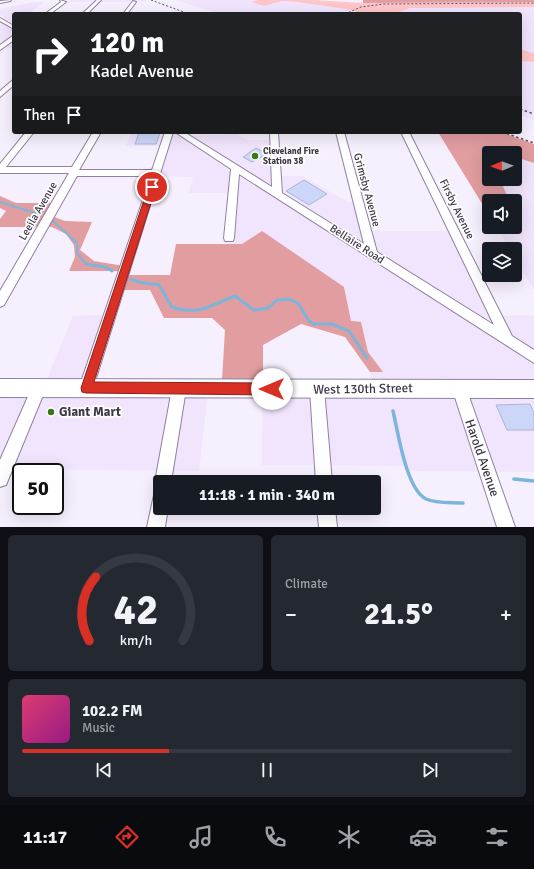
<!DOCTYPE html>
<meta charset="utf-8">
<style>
body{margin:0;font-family:Signika,sans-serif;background:#242831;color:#f1f3f6;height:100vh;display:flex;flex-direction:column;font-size:15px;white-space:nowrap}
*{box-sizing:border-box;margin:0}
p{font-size:13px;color:#9ea1a6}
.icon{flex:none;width:22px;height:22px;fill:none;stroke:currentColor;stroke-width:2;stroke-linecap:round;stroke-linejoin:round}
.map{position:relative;height:527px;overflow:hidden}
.sheet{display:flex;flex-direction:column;gap:8px;padding:8px;background:#0d0f14;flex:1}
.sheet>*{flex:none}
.banner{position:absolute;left:12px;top:12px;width:510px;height:122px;border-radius:4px;box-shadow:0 4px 16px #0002;background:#202124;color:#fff;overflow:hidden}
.needle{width:26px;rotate:269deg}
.fabs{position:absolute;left:482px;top:146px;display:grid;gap:8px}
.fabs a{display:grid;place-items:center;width:40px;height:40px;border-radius:4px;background:#171b24;box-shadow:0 4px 16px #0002;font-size:20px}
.speed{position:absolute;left:12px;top:463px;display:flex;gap:8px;font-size:20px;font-weight:700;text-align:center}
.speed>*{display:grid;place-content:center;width:52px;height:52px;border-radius:50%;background:#171b24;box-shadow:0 4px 16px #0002;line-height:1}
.speed .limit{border:2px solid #111;border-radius:6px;background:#fff;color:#111}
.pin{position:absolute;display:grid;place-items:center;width:34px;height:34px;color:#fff;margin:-17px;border:2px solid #fff;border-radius:50%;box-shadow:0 1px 4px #0007}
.me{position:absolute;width:44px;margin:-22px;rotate:270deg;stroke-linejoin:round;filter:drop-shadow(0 0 3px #0008)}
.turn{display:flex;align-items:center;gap:14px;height:84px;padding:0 12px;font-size:18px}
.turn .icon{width:52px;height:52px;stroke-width:2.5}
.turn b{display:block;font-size:28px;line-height:34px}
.then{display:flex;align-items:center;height:38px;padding:0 12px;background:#0003;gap:8px;font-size:15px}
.big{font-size:30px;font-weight:800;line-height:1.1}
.sheet .card{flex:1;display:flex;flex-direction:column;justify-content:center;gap:6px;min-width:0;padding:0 14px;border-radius:6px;background:#242831}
.sheet .dial{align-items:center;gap:0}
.dial svg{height:104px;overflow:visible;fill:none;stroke:#363941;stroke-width:7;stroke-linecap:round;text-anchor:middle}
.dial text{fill:#f1f3f6;stroke:none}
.song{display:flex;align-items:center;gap:12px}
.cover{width:48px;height:48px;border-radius:6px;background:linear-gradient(135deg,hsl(340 70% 55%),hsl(310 70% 35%))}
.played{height:4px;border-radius:2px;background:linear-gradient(90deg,#d93025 30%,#363941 30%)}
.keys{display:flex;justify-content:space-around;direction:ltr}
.heat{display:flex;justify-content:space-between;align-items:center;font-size:22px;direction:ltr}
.sheet .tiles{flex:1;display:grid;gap:8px;grid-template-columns:1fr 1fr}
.card:last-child{grid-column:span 2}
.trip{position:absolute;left:153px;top:475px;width:228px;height:40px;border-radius:4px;background:#171b24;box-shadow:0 4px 16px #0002;font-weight:800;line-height:40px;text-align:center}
.menu{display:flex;height:64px;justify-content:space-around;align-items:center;background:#090b0e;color:#9ea1a6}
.menu .icon{width:28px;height:28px}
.menu .current{color:#d93025}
.menu b{font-size:18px;color:#f1f3f6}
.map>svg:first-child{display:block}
.built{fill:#f1e4fd}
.green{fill:#fec6c8}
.forest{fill:#e19da0}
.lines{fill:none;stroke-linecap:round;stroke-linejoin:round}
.stream-far2{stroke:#7cb5db;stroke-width:2}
.stream-far1{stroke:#7cb5db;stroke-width:3}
.stream{stroke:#7cb5db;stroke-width:3.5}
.building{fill:#ccd6f8;stroke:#acb5d7}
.minor-casing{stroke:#9080a0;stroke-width:2}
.major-casing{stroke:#9080a0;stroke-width:2}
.minor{fill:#fff;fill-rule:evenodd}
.major{fill:#fff;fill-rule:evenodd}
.rail-far1{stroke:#5c5563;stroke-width:1;stroke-dasharray:2 2;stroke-linecap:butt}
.rail{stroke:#5c5563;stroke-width:1.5;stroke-dasharray:2.5 2.5;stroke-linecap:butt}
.route{fill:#d93025;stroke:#8d1f18}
.poi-dot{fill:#3a7711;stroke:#fff;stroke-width:1.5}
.labels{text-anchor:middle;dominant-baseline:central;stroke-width:3.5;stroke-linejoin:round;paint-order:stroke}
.far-poi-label{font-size:9px;font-weight:bold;fill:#3f3846;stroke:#fff;text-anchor:start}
.street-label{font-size:11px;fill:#3f3846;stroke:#fff}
.near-street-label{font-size:13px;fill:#3f3846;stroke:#fff}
.near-poi-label{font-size:13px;font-weight:bold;fill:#3f3846;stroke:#fff;text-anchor:start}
</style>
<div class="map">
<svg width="534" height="527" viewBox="0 0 534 527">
<rect width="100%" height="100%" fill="#f6effd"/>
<!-- built -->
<g class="built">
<polygon points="72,0 144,0 149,2 65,2"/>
<polygon points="175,0 259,0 252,2 264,6 282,1 297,2 346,9 365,14 221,14"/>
<polygon points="34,2 44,2 27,14 14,14 14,25 0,15 0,9"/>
<polygon points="534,7 534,53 520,49 520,14 394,14 410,8"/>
<polygon points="0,20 14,30 14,48 2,48 10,41 0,41"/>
<polygon points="520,61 534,62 534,120 520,115"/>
<polygon points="132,132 182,132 188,136 237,134 248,140 275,140 277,176 302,176 348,202 360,202 368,231 456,231 499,316 534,315 534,472 408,471 407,466 262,465 263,379 372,380 370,372 383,372 368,352 361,322 351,322 242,244 226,244 231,193 189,193 193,177 154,176 164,146 126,146"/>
<polygon points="515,157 534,163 534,290 515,258 515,249 510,249 496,227 515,227 515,201 507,201 508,198 500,179 515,179"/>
<polygon points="107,315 82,391 208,391 199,471 0,469 0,384 45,384 73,316"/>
</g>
<!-- green -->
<g class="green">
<polygon points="259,0 311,0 363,3 534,2 534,7 410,8 394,14 365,14 346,9 297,2 282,1 264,6 251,2"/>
<polygon points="520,49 534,53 534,62 520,61"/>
</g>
<!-- forest -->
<g class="forest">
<polygon points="363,0 534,0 534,2 363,3"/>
<polygon points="438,132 501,132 534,144 534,163 515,157 515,153 503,153 488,148 489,153 489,179 500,179 508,198 507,201 489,201 489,215"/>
<polygon points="0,196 16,203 52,203 46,214 65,221 92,222 80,250 94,261 124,266 122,271 69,271 75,257 74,245 66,234 52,227 0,227 0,219 6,211 0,208"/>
<polygon points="262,231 344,287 351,321 361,322 368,352 383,372 370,372 345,337 301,324 263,345 263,379 222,380 225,330 212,318 164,318 150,290 120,290 125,275 170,275 176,244 242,244"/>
</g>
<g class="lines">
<!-- stream-far2 -->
<g class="stream-far2">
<polyline points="0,202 38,214"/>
<polyline points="53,221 77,243 77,253 85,263"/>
</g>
<!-- stream-far1 -->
<g class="stream-far1">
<polyline points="84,262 86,264 105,267 112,271"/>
<path d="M131,279L138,282L159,285L172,307C199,316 210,305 235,296L254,310L268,308L277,300L289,299L298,303L309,321L314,324H332L349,331L367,358"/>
</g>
<!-- stream -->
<g class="stream">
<path d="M393,411C398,432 406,489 426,499C437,504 452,502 463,503"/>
<polyline points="514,479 534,481"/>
</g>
</g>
<!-- building -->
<g class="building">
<polygon points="154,132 160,133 156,144 135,144 139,133"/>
<polygon points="256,148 267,154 252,162 243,157"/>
<polygon points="304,180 327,194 309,205 286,191"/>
<polygon points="530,404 534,413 534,430 507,430 496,405"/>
</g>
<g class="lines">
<!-- minor casing -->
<g class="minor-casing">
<g id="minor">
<polygon points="11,0 10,1 0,3 0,1"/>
<polygon points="60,0 66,2 50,14 45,14 61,2"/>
<polygon points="97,0 101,0 87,14 82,14"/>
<polygon points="133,1 136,2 127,14 123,14"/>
<polygon points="172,13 176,13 176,14 170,14"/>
<polygon points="0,18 14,26 14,29 0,21"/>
<polygon points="14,35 14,40 0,50 0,45"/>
<polygon points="14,79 14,85 0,97 0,91"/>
<polygon points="26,132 34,132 6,167 72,167 93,132 101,132 79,170 152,170 165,132 173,132 93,388 91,393 86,395 81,393 79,388 151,176 77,176 4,305 0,307 0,291 69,173 0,173 0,164"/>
<polygon points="175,132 184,132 272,187 270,132 278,132 282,193 364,244 336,132 344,132 377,252 494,325 401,132 409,132 512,336 534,350 534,363 239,174 234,238 233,241 225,241 224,238 231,169"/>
<polygon points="39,381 44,383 46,388 6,485 0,487 0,460 34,383"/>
<polygon points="459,381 464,383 466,388 515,527 497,527 452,388 454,383"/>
<polygon points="179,382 184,384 186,389 171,482 160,482 160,489 157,488 155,482 172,389 174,384"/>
<polygon points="317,382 322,384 324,389 332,482 316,482 310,389 312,384"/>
<polygon points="160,492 160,508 168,508 165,527 147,527 154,495"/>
<polygon points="317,508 335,508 337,527 319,527"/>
</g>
</g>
<!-- major casing -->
<g class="major-casing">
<polygon id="major" points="0,379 534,380 534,398 0,397"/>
</g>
<!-- minor -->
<use href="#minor" class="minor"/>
<!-- major -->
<use href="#major" class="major"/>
<!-- rail-far1 -->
<g class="rail-far1">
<polyline points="151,0 189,14"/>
<polyline points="345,14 361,7 383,4 534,3"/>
</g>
<!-- rail -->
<g class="rail">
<polyline points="520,109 534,114"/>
<polyline points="502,132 534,143"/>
</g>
</g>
<!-- route -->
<polygon class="route" points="149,185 156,187 94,382 272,383 276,385 278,389 276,393 272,395 86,393 82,392 81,388"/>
<!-- markers -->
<g class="poi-dot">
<circle cx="255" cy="156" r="4"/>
<circle cx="51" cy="412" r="4"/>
</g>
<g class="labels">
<!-- far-poi labels -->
<g class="far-poi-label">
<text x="263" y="151">Cleveland Fire<tspan x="263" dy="10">Station 38</tspan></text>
</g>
<!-- street labels -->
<g class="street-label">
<text transform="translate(367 190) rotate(75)">Grimsby Avenue</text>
<text transform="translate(457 209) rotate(64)">Firsby Avenue</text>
<text transform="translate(38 211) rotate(-60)">Leeila Avenue</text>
<text transform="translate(357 244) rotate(33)">Bellaire Road</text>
</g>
<!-- near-street labels -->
<g class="near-street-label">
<text transform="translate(363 389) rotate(-1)">West 130th Street</text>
<text transform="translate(482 458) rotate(71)">Harold Avenue</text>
</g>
<!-- near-poi labels -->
<g class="near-poi-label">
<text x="59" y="412">Giant Mart</text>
</g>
</g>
</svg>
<div class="fabs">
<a><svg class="needle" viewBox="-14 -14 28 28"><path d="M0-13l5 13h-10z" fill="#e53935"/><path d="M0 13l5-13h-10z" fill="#9ea1a6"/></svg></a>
<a><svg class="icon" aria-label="sound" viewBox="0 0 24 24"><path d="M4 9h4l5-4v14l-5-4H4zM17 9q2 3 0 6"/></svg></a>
<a><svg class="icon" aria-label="layers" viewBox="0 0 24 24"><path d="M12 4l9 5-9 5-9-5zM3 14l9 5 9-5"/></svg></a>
</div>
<div class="speed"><div class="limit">50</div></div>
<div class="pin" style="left:152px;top:187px;background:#d93025"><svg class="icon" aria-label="arrive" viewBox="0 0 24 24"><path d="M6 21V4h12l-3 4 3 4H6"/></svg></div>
<svg class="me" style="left:272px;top:389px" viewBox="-20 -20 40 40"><circle r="19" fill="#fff"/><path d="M0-13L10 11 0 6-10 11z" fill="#d93025"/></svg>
<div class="trip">11:18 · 1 min · 340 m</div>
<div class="banner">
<div class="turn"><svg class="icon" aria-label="right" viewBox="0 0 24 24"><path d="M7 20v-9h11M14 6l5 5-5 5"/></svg><div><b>120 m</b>Kadel Avenue</div></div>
<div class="then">Then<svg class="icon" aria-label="arrive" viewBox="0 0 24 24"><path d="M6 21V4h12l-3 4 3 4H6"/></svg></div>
</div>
</div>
<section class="sheet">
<div class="tiles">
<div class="card dial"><svg viewBox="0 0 100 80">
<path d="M14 69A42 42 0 1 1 86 69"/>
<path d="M14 69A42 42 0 0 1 19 20" stroke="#d93025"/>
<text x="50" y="56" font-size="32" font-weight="700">42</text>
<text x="50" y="72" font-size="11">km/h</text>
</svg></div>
<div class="card"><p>Climate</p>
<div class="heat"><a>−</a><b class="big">21.5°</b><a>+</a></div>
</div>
<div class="card">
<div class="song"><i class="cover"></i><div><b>102.2 FM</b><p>Music</p></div></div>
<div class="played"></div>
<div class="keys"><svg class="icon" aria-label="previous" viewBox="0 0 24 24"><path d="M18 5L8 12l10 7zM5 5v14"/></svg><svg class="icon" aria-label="pause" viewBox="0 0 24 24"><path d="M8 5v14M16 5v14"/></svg><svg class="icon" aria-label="next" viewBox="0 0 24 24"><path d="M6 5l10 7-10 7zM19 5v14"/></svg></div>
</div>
</div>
</section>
<nav class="menu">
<b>11:17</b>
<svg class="icon current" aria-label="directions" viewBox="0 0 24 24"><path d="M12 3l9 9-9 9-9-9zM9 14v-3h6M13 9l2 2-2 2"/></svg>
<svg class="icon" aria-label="music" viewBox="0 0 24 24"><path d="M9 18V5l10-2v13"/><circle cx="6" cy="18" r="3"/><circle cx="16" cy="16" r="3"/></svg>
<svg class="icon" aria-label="phone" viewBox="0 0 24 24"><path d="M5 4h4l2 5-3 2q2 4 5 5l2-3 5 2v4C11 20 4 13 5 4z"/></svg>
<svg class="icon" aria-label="climate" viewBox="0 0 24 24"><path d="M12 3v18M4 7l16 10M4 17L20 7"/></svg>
<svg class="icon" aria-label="car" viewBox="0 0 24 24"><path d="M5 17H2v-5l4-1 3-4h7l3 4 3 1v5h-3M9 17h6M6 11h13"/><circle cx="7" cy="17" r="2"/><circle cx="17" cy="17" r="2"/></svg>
<svg class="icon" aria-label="filters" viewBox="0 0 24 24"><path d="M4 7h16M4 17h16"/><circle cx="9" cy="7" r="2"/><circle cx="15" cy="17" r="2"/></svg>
</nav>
